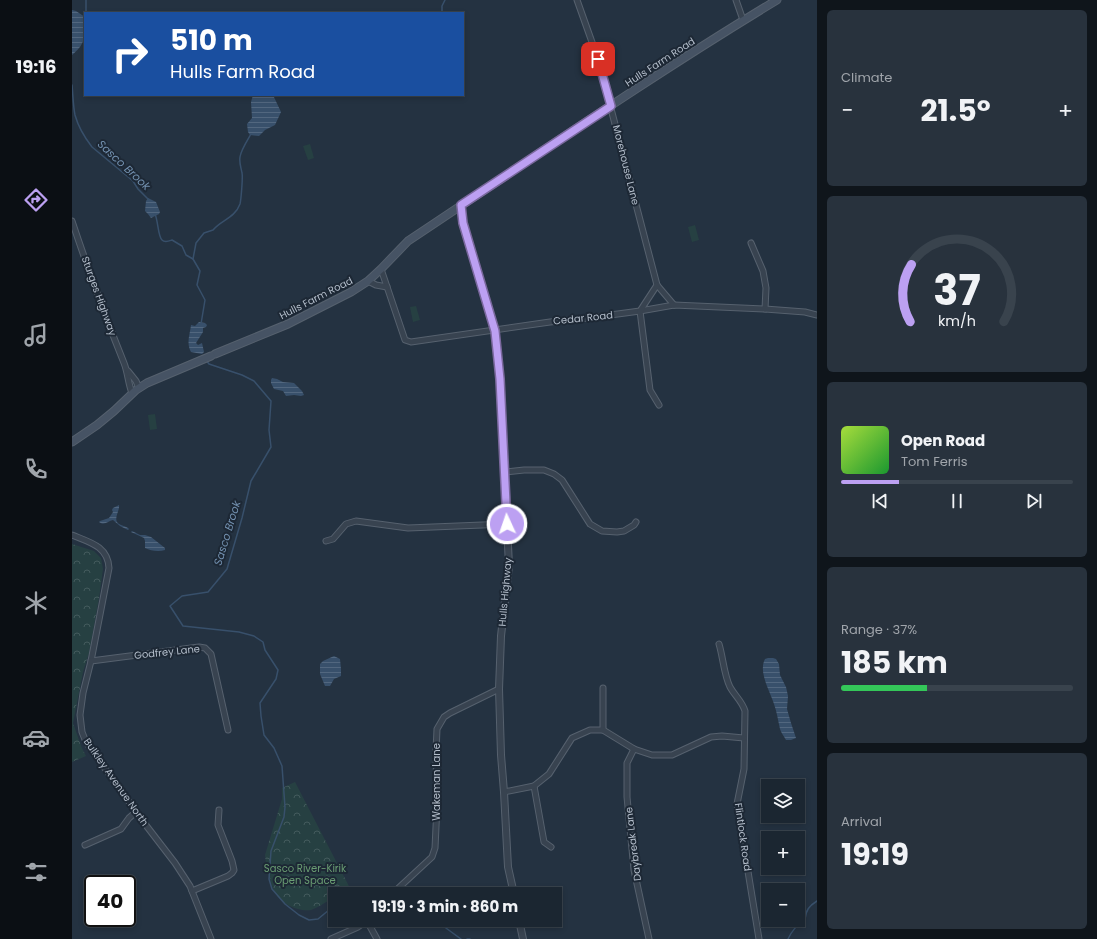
<!DOCTYPE html>
<meta charset="utf-8">
<style>
body{margin:0;font-family:Poppins,sans-serif;background:#28323d;color:#f1f3f6;height:100vh;display:flex;flex-direction:column;font-size:15px;white-space:nowrap}
*{box-sizing:border-box;margin:0}
p{font-size:13px;color:#a0a5ab}
.icon{flex:none;width:22px;height:22px;fill:none;stroke:currentColor;stroke-width:2;stroke-linecap:round;stroke-linejoin:round}
.map{position:relative;flex:1;overflow:hidden}
.details{display:flex;flex-direction:column;gap:10px;padding:10px;background:#0f151b;width:280px}
.details>*{flex:none}
.banner{position:absolute;left:12px;top:12px;width:380px;height:84px;border-radius:0px;box-shadow:0 2px 6px #0003,0 0 0 1px #39434d;background:#1a4fa0;color:#fff;overflow:hidden}
.fabs{position:absolute;left:689px;top:779px;display:grid;gap:8px}
.fabs a{display:grid;place-items:center;width:44px;height:44px;border-radius:0px;background:#1b2631;box-shadow:0 2px 6px #0003,0 0 0 1px #39434d;font-size:20px}
.speed{position:absolute;left:12px;top:875px;display:flex;gap:8px;font-size:20px;font-weight:700;text-align:center}
.speed>*{display:grid;place-content:center;width:52px;height:52px;border-radius:50%;background:#1b2631;box-shadow:0 2px 6px #0003,0 0 0 1px #39434d;line-height:1}
.speed .limit{border:2px solid #111;border-radius:6px;background:#fff;color:#111}
.pin{position:absolute;display:grid;place-items:center;width:34px;height:34px;color:#fff;margin:-17px;border-radius:8px;box-shadow:0 2px 6px #0006}
.me{position:absolute;width:44px;margin:-22px;rotate:357deg;stroke-linejoin:round;filter:drop-shadow(0 0 3px #0008)}
.turn{display:flex;align-items:center;gap:14px;height:84px;padding:0 20px;font-size:18px}
.turn .icon{width:52px;height:52px;stroke-width:2.5}
.turn b{display:block;font-size:28px;line-height:34px}
.big{font-size:30px;font-weight:700;line-height:1.1}
.details .tile{flex:1;display:flex;flex-direction:column;justify-content:center;gap:6px;min-width:0;padding:0 14px;border-radius:6px;background:#28323d}
.details .dial{align-items:center;gap:0}
.dial svg{height:104px;overflow:visible;fill:none;stroke:#39434d;stroke-width:7;stroke-linecap:round;text-anchor:middle}
.dial text{fill:#f1f3f6;stroke:none}
.song{display:flex;align-items:center;gap:12px}
.cover{width:48px;height:48px;border-radius:6px;background:linear-gradient(135deg,hsl(80 70% 55%),hsl(130 70% 35%))}
.played{height:4px;border-radius:2px;background:linear-gradient(90deg,#bca0f2 25%,#39434d 25%)}
.keys{display:flex;justify-content:space-around;direction:ltr}
.heat{display:flex;justify-content:space-between;align-items:center;font-size:22px;direction:ltr}
.charge{height:6px;border-radius:3px;background:linear-gradient(90deg,#34c759 37%,#39434d 0)}
.trip{position:absolute;left:256px;top:887px;width:234px;height:40px;border-radius:0px;background:#1b2631;box-shadow:0 2px 6px #0003,0 0 0 1px #39434d;font-weight:700;line-height:40px;text-align:center}
main{display:flex;flex:1;min-height:0}
.tab-bar{display:flex;flex-direction:column;width:72px;justify-content:space-around;align-items:center;background:#0b0f14;color:#a0a5ab}
.tab-bar .icon{width:28px;height:28px}
.tab-bar .selected{color:#bca0f2}
.tab-bar b{font-size:18px;color:#f1f3f6}
.map>svg:first-child{display:block}
.grass{fill:#264042}
.forest{fill:url(#forest-crowns)}
.water{fill:url(#water-rules)}
.lines{fill:none;stroke-linecap:round;stroke-linejoin:round}
.stream{stroke:#38506b;stroke-width:1.5}
.minor-casing{stroke:#56616e;stroke-width:7}
.tertiary-casing{stroke:#56616e;stroke-width:8}
.secondary-casing{stroke:#56616e;stroke-width:9}
.minor{stroke:#384350;stroke-width:5}
.tertiary{stroke:#384350;stroke-width:6}
.secondary{stroke:#465364;stroke-width:7}
.route-casing{stroke:#7a689d;stroke-width:10}
.route{stroke:#bca0f2;stroke-width:7}
.labels{text-anchor:middle;dominant-baseline:central;stroke-width:4;stroke-linejoin:round;paint-order:stroke}
.street-label{font-size:10px;fill:#b4becb;stroke:#1d2835}
.park-label{font-size:10px;fill:#6a9d73;stroke:#1d2835}
.water-label{font-size:11px;font-style:italic;fill:#7391b0;stroke:#1d2835}
</style>
<main>
<nav class="tab-bar">
<b>19:16</b>
<svg class="icon selected" aria-label="directions" viewBox="0 0 24 24"><path d="M12 3l9 9-9 9-9-9zM9 14v-3h6M13 9l2 2-2 2"/></svg>
<svg class="icon" aria-label="music" viewBox="0 0 24 24"><path d="M9 18V5l10-2v13"/><circle cx="6" cy="18" r="3"/><circle cx="16" cy="16" r="3"/></svg>
<svg class="icon" aria-label="phone" viewBox="0 0 24 24"><path d="M5 4h4l2 5-3 2q2 4 5 5l2-3 5 2v4C11 20 4 13 5 4z"/></svg>
<svg class="icon" aria-label="climate" viewBox="0 0 24 24"><path d="M12 3v18M4 7l16 10M4 17L20 7"/></svg>
<svg class="icon" aria-label="car" viewBox="0 0 24 24"><path d="M5 17H2v-5l4-1 3-4h7l3 4 3 1v5h-3M9 17h6M6 11h13"/><circle cx="7" cy="17" r="2"/><circle cx="17" cy="17" r="2"/></svg>
<svg class="icon" aria-label="filters" viewBox="0 0 24 24"><path d="M4 7h16M4 17h16"/><circle cx="9" cy="7" r="2"/><circle cx="15" cy="17" r="2"/></svg>
</nav>
<div class="map">
<svg width="745" height="939" viewBox="0 0 745 939">
<defs>
<pattern id="forest-crowns" width="20" height="18" patternUnits="userSpaceOnUse"><rect width="20" height="18" fill="#264042"/><path d="M2 6a3 3 0 1 1 6 0M12 15a3 3 0 1 1 6 0" fill="none" stroke="#435a5c"/></pattern>
<pattern id="water-rules" width="6" height="5" patternUnits="userSpaceOnUse"><rect width="6" height="5" fill="#38506b"/><path d="M0 2.5h6" fill="none" stroke="#52677f"/></pattern>
</defs>
<rect width="100%" height="100%" fill="#243241"/>
<!-- grass -->
<g class="grass">
<polygon points="238,144 242,158 236,160 231,146"/>
<polygon points="623,225 627,240 620,242 616,227"/>
<polygon points="344,306 348,320 341,322 338,307"/>
<polygon points="83,414 85,429 78,430 76,415"/>
</g>
<!-- forest -->
<g class="forest">
<polygon points="0,544 22,551 29,558 31,569 27,598 17,653 11,672 1,723 9,746 14,756 0,762"/>
<path d="M223,782L281,894H263V906L258,900C252,903 245,908 239,910C227,912 209,904 204,894C198,884 194,866 193,855L210,799V788Z"/>
</g>
<!-- water -->
<g class="water">
<path d="M0,10L4,11L13,17C13,34 15,43 0,55Z"/>
<polygon points="181,95 201,95 209,112 203,125 193,130 187,136 178,135 176,132 175,124 180,118 179,102"/>
<polygon points="76,198 84,202 88,212 87,214 79,218 76,214 73,211 74,201"/>
<path d="M127,322L133,323L135,325L134,327L131,328V332L124,343L126,345L130,343L132,352L130,354L119,352C114,343 118,334 119,325L123,326Z"/>
<polygon points="200,378 205,379 211,382 222,383 230,391 232,395 229,396 222,395 214,396 211,391 202,389 199,383 199,380"/>
<path d="M47,505C48,512 39,521 49,525C53,527 54,526 57,529L56,530L48,526L41,520C36,521 33,526 27,522L28,521L37,518L41,512L40,510L41,508Z"/>
<path d="M60,531L68,535H73L79,537L93,548V550C87,552 79,551 73,548V541L72,538L59,532Z"/>
<polygon points="262,656 268,659 269,669 269,676 262,679 258,686 253,686 248,674 248,664 251,661"/>
<path d="M696,658H701L704,659L707,664L708,675L714,687L716,696L715,709L719,723L724,738L719,740H714C712,736 709,733 708,729C706,721 705,712 702,704C698,691 686,672 693,659Z"/>
</g>
<g class="lines">
<!-- stream -->
<g class="stream">
<polyline points="14,13 14,0"/>
<polyline points="341,13 346,12 352,13"/>
<polyline points="370,13 370,6 373,0"/>
<path d="M0,85C1,95 1,105 3,115C6,126 13,138 20,147L61,181L66,189L76,199"/>
<path d="M83,214C86,220 86,237 90,240C93,243 97,241 100,240L110,246L114,255L121,259L128,271L125,285L133,300L129,324"/>
<path d="M121,259L124,243L132,233L141,230C149,220 163,218 168,204C169,200 171,177 170,173C169,167 167,163 168,157C169,150 175,141 179,134"/>
<polyline points="134,360 137,364 170,375 182,381 199,401 197,430 199,447 179,481 170,518 155,569 136,592 110,596 98,606 111,626 167,632 182,636 191,642 193,650 206,670 204,679 188,703 189,716 192,735 202,748 210,766 213,807 212,817 199,851 197,879 200,889 213,904 227,915 237,920 246,919 263,905"/>
<polyline points="315,920 320,921 323,920"/>
<polyline points="363,920 389,939"/>
<polyline points="395,939 398,939"/>
<path d="M716,939C720,930 725,925 733,919C734,910 737,906 745,901"/>
</g>
<!-- minor casing -->
<g class="minor-casing">
<g id="minor">
<polyline points="505,0 526,59 585,285 602,305"/>
<polyline points="664,0 671,20"/>
<path d="M0,221C16,269 33,316 52,363C56,373 56,383 60,393"/>
<polyline points="679,243 691,271 694,288 693,309"/>
<polyline points="309,269 333,340 339,342 478,322 516,318 568,311 602,305 693,309 733,312 745,315"/>
<polyline points="296,281 304,285 315,287"/>
<polyline points="585,285 568,311 578,390 587,405"/>
<polyline points="56,371 64,381 67,388"/>
<polyline points="433,472 452,470 472,470 482,474 490,480 518,524 530,531 545,532 552,531 562,525 564,522"/>
<path d="M0,535C17,542 36,546 37,568L19,661L11,693L8,715L10,732L14,742L73,824L103,863L118,886L139,939"/>
<polyline points="254,541 261,539 274,524 284,521 336,528 435,524"/>
<path d="M647,644C651,657 652,675 658,687C663,696 670,701 673,711L672,769L665,804L687,939"/>
<polyline points="19,661 127,647 133,648 139,654 156,730"/>
<polyline points="531,688 531,730"/>
<polyline points="562,749 555,763 555,797 562,870 577,939"/>
<polyline points="462,786 472,842 479,847"/>
<polyline points="432,792 462,786 477,774 500,738 518,730 531,730 562,749 580,755 600,755 639,737 650,736 672,738"/>
<polyline points="13,845 49,829 57,818 64,812"/>
<polyline points="120,891 156,876 160,873 162,870 160,861 146,825 147,810"/>
<polyline points="320,894 360,857 363,848 365,806 364,751 365,729 372,717 378,713 427,689"/>
<polyline points="295,921 305,939"/>
<polyline points="259,939 286,927 296,920"/>
</g>
</g>
<!-- tertiary casing -->
<g class="tertiary-casing">
<g id="tertiary">
<polyline points="389,205 391,223 423,331 428,379 437,566 429,636 427,689 429,755 432,792 436,867 442,894"/>
<polyline points="447,920 451,939"/>
</g>
</g>
<!-- secondary casing -->
<g class="secondary-casing">
<g id="secondary">
<path d="M143,354L216,324L279,292L296,281L309,269L336,241C458,160 579,76 705,0"/>
<polyline points="0,442 25,425 42,411 64,390 75,383 139,356"/>
</g>
</g>
<!-- minor -->
<use href="#minor" class="minor"/>
<!-- tertiary -->
<use href="#tertiary" class="tertiary"/>
<!-- secondary -->
<use href="#secondary" class="secondary"/>
</g>
<g class="lines">
<!-- route casing -->
<g class="route-casing">
<polyline id="route" points="435,524 428,379 423,331 391,223 389,205 539,106 526,59"/>
</g>
<!-- route -->
<use href="#route" class="route"/>
</g>
<g class="labels">
<!-- street labels -->
<g class="street-label">
<text transform="translate(588 62) rotate(-33)">Hulls Farm Road</text>
<text transform="translate(554 165) rotate(76)">Morehouse Lane</text>
<text transform="translate(27 296) rotate(70)">Sturges Highway</text>
<text transform="translate(244 298) rotate(-27)">Hulls Farm Road</text>
<text transform="translate(511 318) rotate(-6)">Cedar Road</text>
<text transform="translate(433 592) rotate(-85)">Hulls Highway</text>
<text transform="translate(95 652) rotate(-6)">Godfrey Lane</text>
<text transform="translate(44 782) rotate(55)">Bulkley Avenue North</text>
<text transform="translate(364 782) rotate(-90)">Wakeman Lane</text>
<text transform="translate(671 837) rotate(82)">Flintlock Road</text>
<text transform="translate(561 844) rotate(-97)">Daybreak Lane</text>
</g>
<!-- park labels -->
<g class="park-label">
<text x="233" y="868">Sasco River-Kirik<tspan x="233" dy="12">Open Space</tspan></text>
</g>
<!-- water labels -->
<g class="water-label">
<text transform="translate(52 165) rotate(43)">Sasco Brook</text>
<text transform="translate(155 533) rotate(-73)">Sasco Brook</text>
</g>
</g>
</svg>
<div class="fabs">
<a><svg class="icon" aria-label="layers" viewBox="0 0 24 24"><path d="M12 4l9 5-9 5-9-5zM3 14l9 5 9-5"/></svg></a>
<a>+</a>
<a>−</a>
</div>
<div class="speed"><div class="limit">40</div></div>
<div class="pin" style="left:526px;top:59px;background:#d93025"><svg class="icon" aria-label="arrive" viewBox="0 0 24 24"><path d="M6 21V4h12l-3 4 3 4H6"/></svg></div>
<svg class="me" style="left:435px;top:524px" viewBox="-20 -20 40 40"><circle r="17" fill="#bca0f2" stroke="#fff" stroke-width="3"/><path d="M0-11L8 9 0 5-8 9z" fill="#fff"/></svg>
<div class="trip">19:19 · 3 min · 860 m</div>
<div class="banner">
<div class="turn"><svg class="icon" aria-label="right" viewBox="0 0 24 24"><path d="M7 20v-9h11M14 6l5 5-5 5"/></svg><div><b>510 m</b>Hulls Farm Road</div></div>
</div>
</div>
<section class="details">
<div class="tile"><p>Climate</p>
<div class="heat"><a>−</a><b class="big">21.5°</b><a>+</a></div>
</div>
<div class="tile dial"><svg viewBox="0 0 100 80">
<path d="M14 69A42 42 0 1 1 86 69"/>
<path d="M14 69A42 42 0 0 1 15 25" stroke="#bca0f2"/>
<text x="50" y="56" font-size="32" font-weight="700">37</text>
<text x="50" y="72" font-size="11">km/h</text>
</svg></div>
<div class="tile">
<div class="song"><i class="cover"></i><div><b>Open Road</b><p>Tom Ferris</p></div></div>
<div class="played"></div>
<div class="keys"><svg class="icon" aria-label="previous" viewBox="0 0 24 24"><path d="M18 5L8 12l10 7zM5 5v14"/></svg><svg class="icon" aria-label="pause" viewBox="0 0 24 24"><path d="M8 5v14M16 5v14"/></svg><svg class="icon" aria-label="next" viewBox="0 0 24 24"><path d="M6 5l10 7-10 7zM19 5v14"/></svg></div>
</div>
<div class="tile"><p>Range · 37%</p><b class="big">185 km</b><div class="charge"></div></div>
<div class="tile"><p>Arrival</p><b class="big">19:19</b></div>
</section>
</main>
